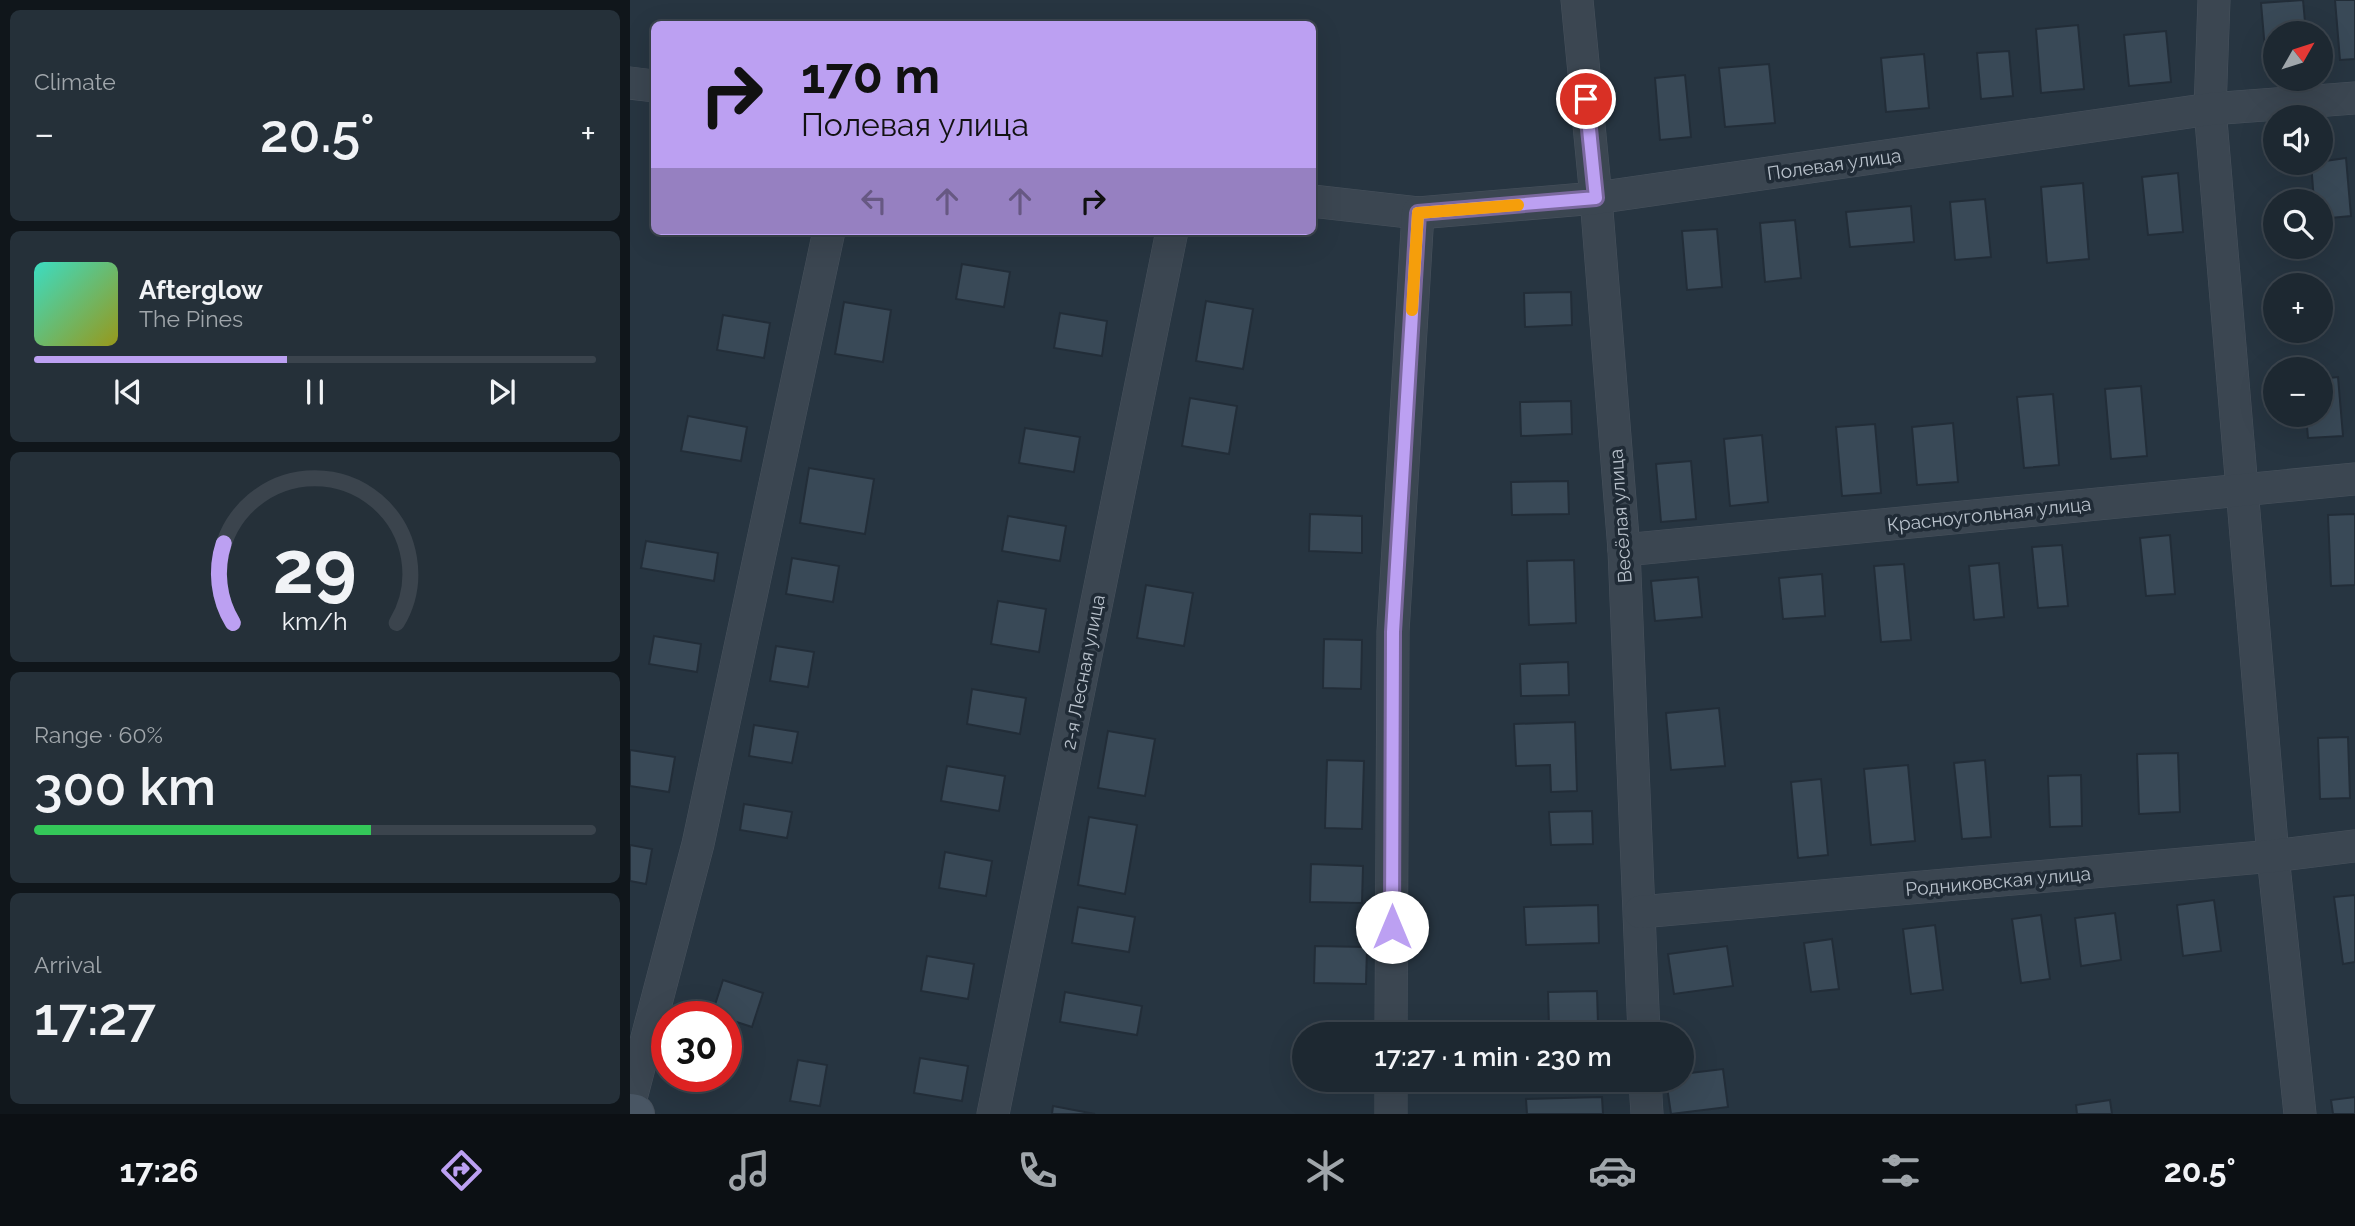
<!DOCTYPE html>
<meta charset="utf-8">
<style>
body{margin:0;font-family:Raleway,sans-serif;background:#253039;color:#f1f3f6;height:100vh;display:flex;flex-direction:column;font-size:26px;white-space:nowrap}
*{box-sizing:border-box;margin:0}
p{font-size:23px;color:#a0a6ab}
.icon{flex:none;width:38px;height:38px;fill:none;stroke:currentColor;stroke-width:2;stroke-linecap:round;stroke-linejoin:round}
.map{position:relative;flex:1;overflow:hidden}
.panel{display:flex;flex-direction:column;gap:10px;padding:10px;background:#10161b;width:630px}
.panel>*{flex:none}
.banner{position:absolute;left:21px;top:21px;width:665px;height:214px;border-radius:10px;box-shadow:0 7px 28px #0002,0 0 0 2px #3b444d;background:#bca0f2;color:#111;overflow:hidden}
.needle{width:46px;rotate:51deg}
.fabs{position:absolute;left:1633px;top:21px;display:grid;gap:14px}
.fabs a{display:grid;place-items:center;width:70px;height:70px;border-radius:50%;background:#1d2831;box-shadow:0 7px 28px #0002,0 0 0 2px #3b444d;font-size:35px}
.speed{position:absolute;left:21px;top:1001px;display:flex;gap:14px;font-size:35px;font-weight:700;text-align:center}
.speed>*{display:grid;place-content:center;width:91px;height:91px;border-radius:50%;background:#1d2831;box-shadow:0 7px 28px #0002,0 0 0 2px #3b444d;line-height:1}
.speed .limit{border:10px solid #d22;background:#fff;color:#111}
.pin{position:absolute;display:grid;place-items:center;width:60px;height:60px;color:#fff;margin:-30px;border:4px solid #fff;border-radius:50%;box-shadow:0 2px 7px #0007}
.me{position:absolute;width:77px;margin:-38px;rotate:0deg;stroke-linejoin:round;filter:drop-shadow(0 0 5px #0008)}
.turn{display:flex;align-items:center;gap:24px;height:147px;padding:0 35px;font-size:32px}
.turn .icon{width:91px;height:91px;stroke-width:2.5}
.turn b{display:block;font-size:49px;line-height:60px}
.lanes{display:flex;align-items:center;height:66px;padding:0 35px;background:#0003;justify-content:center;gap:35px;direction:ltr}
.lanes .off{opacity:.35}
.big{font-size:52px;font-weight:600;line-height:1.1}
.panel .widget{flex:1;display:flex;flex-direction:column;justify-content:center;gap:10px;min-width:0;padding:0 24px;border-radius:10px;background:#253039}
.panel .dial{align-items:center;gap:0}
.dial svg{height:182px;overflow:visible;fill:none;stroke:#3b444d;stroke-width:7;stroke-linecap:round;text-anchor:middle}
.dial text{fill:#f1f3f6;stroke:none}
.song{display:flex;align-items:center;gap:21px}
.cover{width:84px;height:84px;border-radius:10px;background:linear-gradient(135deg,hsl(170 70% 55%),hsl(60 70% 35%))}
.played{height:7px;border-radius:4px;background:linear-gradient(90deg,#bca0f2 45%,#3b444d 45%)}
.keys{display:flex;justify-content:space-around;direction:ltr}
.heat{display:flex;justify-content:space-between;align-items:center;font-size:38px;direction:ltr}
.charge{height:10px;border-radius:5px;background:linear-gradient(90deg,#34c759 60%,#3b444d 0)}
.trip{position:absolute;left:662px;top:1022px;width:402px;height:70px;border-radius:35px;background:#1d2831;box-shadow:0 7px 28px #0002,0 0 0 2px #3b444d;font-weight:600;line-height:70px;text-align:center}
.dock{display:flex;height:112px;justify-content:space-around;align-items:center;background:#0c1014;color:#a0a6ab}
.dock .icon{width:49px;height:49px}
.dock .selected{color:#bca0f2}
.dock b{font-size:32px;color:#f1f3f6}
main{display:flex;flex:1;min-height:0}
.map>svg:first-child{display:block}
.building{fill:#394957;stroke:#222d38;stroke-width:2}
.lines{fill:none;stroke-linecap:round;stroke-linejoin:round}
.street-casing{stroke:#48525d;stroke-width:33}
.secondary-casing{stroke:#48525d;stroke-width:40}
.street{stroke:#3b4651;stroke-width:32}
.secondary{stroke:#495664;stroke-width:38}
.route-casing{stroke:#7a689d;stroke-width:18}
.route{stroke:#bca0f2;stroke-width:12}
.slow{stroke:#f59e0b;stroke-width:12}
.labels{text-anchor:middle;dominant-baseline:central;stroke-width:7;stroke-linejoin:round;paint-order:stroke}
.street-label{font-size:19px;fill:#b8c1cb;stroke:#202b36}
</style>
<main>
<section class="panel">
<div class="widget"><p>Climate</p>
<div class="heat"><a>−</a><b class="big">20.5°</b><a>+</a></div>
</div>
<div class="widget">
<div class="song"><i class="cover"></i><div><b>Afterglow</b><p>The Pines</p></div></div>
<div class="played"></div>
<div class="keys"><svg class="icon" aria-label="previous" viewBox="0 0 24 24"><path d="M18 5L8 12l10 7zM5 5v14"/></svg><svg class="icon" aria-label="pause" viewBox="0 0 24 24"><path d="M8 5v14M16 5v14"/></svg><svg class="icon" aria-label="next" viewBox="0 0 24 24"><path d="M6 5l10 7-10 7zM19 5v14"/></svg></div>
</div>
<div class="widget dial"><svg viewBox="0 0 100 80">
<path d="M14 69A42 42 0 1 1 86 69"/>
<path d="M14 69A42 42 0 0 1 10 34" stroke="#bca0f2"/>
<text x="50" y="56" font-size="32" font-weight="700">29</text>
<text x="50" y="72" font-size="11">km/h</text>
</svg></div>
<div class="widget"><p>Range · 60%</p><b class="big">300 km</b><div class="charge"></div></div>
<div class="widget"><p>Arrival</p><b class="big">17:27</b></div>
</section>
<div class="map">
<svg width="1725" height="1114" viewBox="0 0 1725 1114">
<rect width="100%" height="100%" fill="#273541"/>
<!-- building -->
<g class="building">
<polygon points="1673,0 1676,33 1645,33 1645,72 1637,73 1631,3"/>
<polygon points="1705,0 1725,0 1725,59 1710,60"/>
<polygon points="1448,25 1454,89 1411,93 1406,29"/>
<polygon points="1536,31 1541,82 1499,86 1494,35"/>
<polygon points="1379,51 1383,96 1351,99 1347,53"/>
<polygon points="1294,54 1299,108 1256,112 1251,58"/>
<polygon points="1139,64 1145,123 1095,127 1089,68"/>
<polygon points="1055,75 1061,137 1030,140 1025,78"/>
<polygon points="1716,158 1721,216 1690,219 1690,201 1684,201 1681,163"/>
<polygon points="1548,173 1553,232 1518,235 1512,177"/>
<polygon points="1453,183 1459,259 1417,263 1411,187"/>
<polygon points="1355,199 1361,257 1325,260 1320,202"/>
<polygon points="1281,206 1284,242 1220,247 1216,212"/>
<polygon points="1165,220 1171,278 1135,282 1130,223"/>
<polygon points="1087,229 1092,287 1057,290 1052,231"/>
<polygon points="332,264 380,272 374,307 326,299"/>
<polygon points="941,292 942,325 895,327 894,293"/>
<polygon points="576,301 623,309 613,369 566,361"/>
<polygon points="214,302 261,310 253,362 205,354"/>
<polygon points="430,313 477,321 472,356 424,348"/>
<polygon points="93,315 140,323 134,358 87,350"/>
<polygon points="1708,377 1713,436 1678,438 1676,415 1690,415 1690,379"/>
<polygon points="1511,386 1517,456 1481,459 1475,389"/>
<polygon points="1423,394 1429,465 1394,468 1387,397"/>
<polygon points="560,398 607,406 599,454 552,446"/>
<polygon points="941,401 942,434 891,436 890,402"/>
<polygon points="58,416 117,427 111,461 51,451"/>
<polygon points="1323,423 1328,482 1287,485 1282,427"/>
<polygon points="1245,424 1251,493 1212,496 1206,427"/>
<polygon points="395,428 450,437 444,472 389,463"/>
<polygon points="1132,435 1138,502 1100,506 1094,439"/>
<polygon points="1061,461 1066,519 1031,522 1026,464"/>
<polygon points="179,468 244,479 235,534 170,523"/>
<polygon points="938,481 939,514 882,515 881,482"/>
<polygon points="680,514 732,516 732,553 679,551"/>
<polygon points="1725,514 1725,585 1701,586 1698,515"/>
<polygon points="378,516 436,526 430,561 372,551"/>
<polygon points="1540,535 1545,594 1516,596 1510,538"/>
<polygon points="16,541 88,553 84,581 11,568"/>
<polygon points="1432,545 1438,606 1408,608 1402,547"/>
<polygon points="162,558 209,566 203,602 156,594"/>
<polygon points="944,560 946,623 899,625 897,561"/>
<polygon points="1369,563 1374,617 1344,620 1339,566"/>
<polygon points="1274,564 1281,640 1251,642 1244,566"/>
<polygon points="1192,574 1195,616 1153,619 1149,578"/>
<polygon points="1068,577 1072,617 1025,621 1021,581"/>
<polygon points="516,585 563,593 554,646 507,638"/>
<polygon points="368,601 416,609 409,652 361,644"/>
<polygon points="24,636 71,644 67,672 19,664"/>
<polygon points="694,639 732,640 731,689 693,688"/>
<polygon points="146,646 184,652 178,687 140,681"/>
<polygon points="938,662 939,695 891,696 890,664"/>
<polygon points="342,689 396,698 390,734 337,724"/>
<polygon points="1089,708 1095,766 1041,770 1036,713"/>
<polygon points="945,722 947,791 921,792 920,765 886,766 884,724"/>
<polygon points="124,725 168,732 162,763 119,756"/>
<polygon points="478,731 525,739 515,796 468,788"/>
<polygon points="1718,737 1720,798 1690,799 1688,738"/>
<polygon points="0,750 45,757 39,792 0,786"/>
<polygon points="1548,753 1550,812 1509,814 1507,754"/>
<polygon points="697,760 734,761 732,829 695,828"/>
<polygon points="1355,760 1361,837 1332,839 1324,763"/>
<polygon points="1278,765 1285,841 1241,845 1234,769"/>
<polygon points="317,766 375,776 369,811 311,801"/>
<polygon points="1451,775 1452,826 1420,827 1418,776"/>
<polygon points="1191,779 1198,855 1168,858 1161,782"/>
<polygon points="114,804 162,812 157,838 110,830"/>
<polygon points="962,811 963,844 921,845 919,812"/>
<polygon points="459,817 507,825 495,894 448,885"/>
<polygon points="0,845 22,849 16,884 0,881"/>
<polygon points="315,852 362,861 356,896 309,888"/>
<polygon points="681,864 733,866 732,903 680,902"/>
<polygon points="1725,895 1725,962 1713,964 1704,897"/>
<polygon points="1584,900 1591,951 1553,956 1547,905"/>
<polygon points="968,905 969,943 896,945 894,907"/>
<polygon points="448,907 505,917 499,952 442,943"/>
<polygon points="1485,913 1491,960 1451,966 1445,918"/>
<polygon points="1411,915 1420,979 1391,983 1382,919"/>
<polygon points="1305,925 1313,990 1281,994 1273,929"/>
<polygon points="1202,939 1209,989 1181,992 1174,943"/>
<polygon points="685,946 737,947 736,984 684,983"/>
<polygon points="1097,946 1103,986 1044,994 1038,954"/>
<polygon points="297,956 344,964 338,999 291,991"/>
<polygon points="93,980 133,993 122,1027 82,1014"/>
<polygon points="967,991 968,1024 919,1026 918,992"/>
<polygon points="435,992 512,1006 507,1035 430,1022"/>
<polygon points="290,1058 338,1066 332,1101 284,1093"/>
<polygon points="168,1060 197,1065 190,1106 160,1101"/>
<polygon points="1093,1069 1098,1107 1041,1114 1036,1080 1052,1080 1052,1074"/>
<polygon points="705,1080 743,1080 741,1093 704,1089"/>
<polygon points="972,1097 973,1114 897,1114 896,1099"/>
<polygon points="1725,1097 1725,1114 1703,1114 1701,1100"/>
<polygon points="1480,1100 1482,1114 1447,1114 1446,1105"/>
<polygon points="423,1106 465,1114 422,1114"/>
</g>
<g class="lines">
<!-- street casing -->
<g class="street-casing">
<g id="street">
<polyline points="947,0 966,198 994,550 1014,1034"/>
<polyline points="1584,0 1580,109 1643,856 1670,1114"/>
<polyline points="0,83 24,86"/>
<polyline points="682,201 788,213 966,198 1580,109 1725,98"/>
<polyline points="994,550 1725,479"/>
<polyline points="1010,912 1643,856 1725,846"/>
<polyline points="761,1034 763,632 788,213"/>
<polyline points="1015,1080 1017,1114"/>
<polyline points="0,1102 68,844 199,231"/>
<polyline points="363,1114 542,231"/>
<polyline points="761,1114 761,1080"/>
</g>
</g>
<!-- secondary casing -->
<g class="secondary-casing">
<polyline id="secondary" points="0,1113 5,1114"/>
</g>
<!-- street -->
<use href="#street" class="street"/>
<!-- secondary -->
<use href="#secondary" class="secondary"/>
</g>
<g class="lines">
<!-- route casing -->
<g class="route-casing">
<polyline id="route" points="762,927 763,632 788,213 966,198 956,99"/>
</g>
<!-- route -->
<use href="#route" class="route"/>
<!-- slow -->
<polyline class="slow" points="782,310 788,213 888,205"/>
</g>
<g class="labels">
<!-- street labels -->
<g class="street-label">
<text transform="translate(1204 164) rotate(-8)">Полевая улица</text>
<text transform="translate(1359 514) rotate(-6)">Красноугольная улица</text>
<text transform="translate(990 516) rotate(-94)">Весёлая улица</text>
<text transform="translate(453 672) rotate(-79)">2-я Лесная улица</text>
<text transform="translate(1368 881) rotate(-5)">Родниковская улица</text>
</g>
</g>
</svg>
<div class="fabs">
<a><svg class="needle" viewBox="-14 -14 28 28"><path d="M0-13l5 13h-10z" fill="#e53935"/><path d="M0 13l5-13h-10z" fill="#a0a6ab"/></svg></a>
<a><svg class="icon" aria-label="sound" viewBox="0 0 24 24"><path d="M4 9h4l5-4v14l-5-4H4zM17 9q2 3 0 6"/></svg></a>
<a><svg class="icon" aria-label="search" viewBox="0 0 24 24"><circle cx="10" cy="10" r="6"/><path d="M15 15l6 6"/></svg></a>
<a>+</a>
<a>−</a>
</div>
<div class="speed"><div class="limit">30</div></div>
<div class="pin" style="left:956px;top:99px;background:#d93025"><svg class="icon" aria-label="arrive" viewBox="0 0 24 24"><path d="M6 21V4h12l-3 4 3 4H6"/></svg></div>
<svg class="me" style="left:762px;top:927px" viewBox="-20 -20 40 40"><circle r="19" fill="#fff"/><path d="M0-13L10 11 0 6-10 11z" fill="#bca0f2"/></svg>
<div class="trip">17:27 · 1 min · 230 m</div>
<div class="banner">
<div class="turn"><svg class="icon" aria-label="right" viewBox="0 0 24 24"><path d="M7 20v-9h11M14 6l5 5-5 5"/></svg><div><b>170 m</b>Полевая улица</div></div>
<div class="lanes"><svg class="icon off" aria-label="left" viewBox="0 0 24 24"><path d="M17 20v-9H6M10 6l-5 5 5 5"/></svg><svg class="icon off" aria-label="ahead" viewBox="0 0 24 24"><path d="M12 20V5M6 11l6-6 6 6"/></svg><svg class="icon off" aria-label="ahead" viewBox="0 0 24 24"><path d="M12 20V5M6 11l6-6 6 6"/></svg><svg class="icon" aria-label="right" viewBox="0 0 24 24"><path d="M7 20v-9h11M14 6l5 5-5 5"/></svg></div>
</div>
</div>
</main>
<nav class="dock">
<b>17:26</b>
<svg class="icon selected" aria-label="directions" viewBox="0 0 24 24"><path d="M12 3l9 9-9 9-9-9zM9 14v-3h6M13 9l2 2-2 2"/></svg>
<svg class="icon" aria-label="music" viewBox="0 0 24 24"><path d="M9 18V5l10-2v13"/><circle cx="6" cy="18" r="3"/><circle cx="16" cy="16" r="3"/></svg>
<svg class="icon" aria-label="phone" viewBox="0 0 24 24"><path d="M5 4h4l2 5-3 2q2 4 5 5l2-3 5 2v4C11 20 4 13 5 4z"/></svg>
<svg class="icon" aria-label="climate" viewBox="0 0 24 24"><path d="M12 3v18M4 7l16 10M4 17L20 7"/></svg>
<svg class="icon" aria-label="car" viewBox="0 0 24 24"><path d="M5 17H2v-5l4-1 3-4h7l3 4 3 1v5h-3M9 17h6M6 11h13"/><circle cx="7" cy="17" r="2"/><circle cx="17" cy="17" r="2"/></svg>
<svg class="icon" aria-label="filters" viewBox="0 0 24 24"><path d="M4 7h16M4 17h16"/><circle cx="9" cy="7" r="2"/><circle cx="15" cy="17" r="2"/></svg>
<b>20.5°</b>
</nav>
